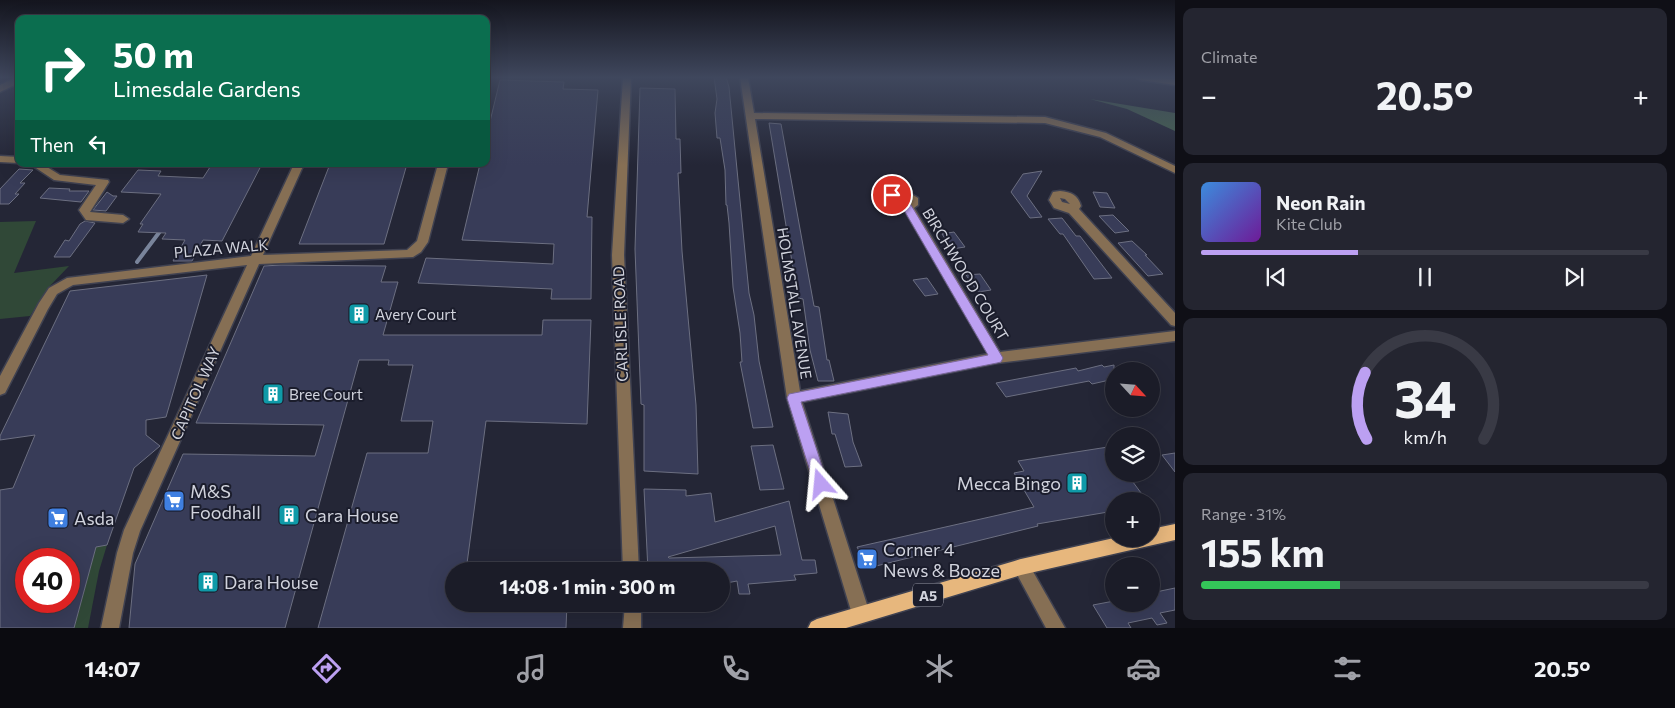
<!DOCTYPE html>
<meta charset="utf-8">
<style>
body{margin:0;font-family:Commissioner,sans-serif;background:#242530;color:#f1f3f6;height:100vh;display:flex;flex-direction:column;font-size:19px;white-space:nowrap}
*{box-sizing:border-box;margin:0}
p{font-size:16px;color:#a0a1a8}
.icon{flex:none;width:28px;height:28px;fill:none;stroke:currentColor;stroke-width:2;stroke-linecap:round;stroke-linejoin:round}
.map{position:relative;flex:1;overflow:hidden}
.details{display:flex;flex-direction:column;gap:8px;padding:8px;background:#0f0f16;width:500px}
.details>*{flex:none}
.guide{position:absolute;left:15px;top:15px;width:475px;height:152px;border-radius:10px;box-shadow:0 5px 20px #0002,0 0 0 1px #393a45;background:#0b6e4f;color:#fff;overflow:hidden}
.needle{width:32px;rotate:116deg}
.fabs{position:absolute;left:1105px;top:362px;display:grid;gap:10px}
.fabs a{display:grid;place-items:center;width:55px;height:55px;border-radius:50%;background:#1b1c28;box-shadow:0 5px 20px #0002,0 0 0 1px #393a45;font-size:25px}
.speed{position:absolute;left:15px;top:548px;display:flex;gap:10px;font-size:25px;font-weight:700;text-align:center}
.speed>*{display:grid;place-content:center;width:65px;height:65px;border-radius:50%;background:#1b1c28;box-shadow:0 5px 20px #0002,0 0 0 1px #393a45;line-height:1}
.speed .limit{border:8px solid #d22;background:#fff;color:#111}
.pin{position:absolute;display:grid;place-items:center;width:42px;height:42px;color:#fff;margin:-21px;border:2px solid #fff;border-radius:50%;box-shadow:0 1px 5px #0007}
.me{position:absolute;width:55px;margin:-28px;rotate:342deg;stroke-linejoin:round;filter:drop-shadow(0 0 4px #0008)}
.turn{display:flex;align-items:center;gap:18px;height:105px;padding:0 15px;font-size:22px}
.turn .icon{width:65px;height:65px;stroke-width:2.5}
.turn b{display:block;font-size:35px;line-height:42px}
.then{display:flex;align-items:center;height:48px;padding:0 15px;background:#0003;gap:10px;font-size:19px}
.big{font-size:38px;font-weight:700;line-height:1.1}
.details .card{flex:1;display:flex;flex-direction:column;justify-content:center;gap:8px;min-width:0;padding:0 18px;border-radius:10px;background:#242530}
.details .dial{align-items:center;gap:0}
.dial svg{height:130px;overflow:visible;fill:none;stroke:#393a45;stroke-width:7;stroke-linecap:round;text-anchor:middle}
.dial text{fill:#f1f3f6;stroke:none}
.song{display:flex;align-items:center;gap:15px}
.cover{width:60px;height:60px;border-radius:8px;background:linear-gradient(135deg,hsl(210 70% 55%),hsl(280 70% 35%))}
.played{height:5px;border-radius:2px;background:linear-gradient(90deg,#bca0f2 35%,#393a45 35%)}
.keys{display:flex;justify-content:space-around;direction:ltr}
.heat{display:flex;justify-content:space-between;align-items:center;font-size:28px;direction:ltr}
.charge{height:8px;border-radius:4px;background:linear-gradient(90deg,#34c759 31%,#393a45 0)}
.trip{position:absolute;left:445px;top:562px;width:285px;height:50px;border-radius:25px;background:#1b1c28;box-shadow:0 5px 20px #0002,0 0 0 1px #393a45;font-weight:700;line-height:50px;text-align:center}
.menu{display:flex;height:80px;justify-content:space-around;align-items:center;background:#0b0b10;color:#a0a1a8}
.menu .icon{width:35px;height:35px}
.menu .current{color:#bca0f2}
.menu b{font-size:22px;color:#f1f3f6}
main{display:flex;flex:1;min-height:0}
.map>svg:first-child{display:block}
.green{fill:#304837}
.forest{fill:#47654f}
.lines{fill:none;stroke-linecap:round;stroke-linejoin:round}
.stream{stroke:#79849b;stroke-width:4}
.building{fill:#383c58;stroke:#6c6f81;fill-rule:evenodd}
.minor-casing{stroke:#404251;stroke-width:3}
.major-casing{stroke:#404251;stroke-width:3}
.minor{fill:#866f54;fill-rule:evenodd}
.major{fill:#e7b77d;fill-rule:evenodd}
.route{fill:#bca0f2;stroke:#7a689d}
.labels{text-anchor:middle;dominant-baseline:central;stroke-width:4;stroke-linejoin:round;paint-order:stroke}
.shield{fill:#1b1d2c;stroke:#9a9ca8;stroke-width:1}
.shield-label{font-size:14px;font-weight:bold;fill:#d1d3dd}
.street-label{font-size:15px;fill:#d1d3dd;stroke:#1b1d2c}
.poi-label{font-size:15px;fill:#d1d3dd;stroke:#1b1d2c;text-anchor:start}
.near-poi-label{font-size:18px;fill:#d1d3dd;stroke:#1b1d2c;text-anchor:start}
</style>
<main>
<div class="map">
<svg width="1175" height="628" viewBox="0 0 1175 628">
<rect width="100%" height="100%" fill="#242636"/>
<!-- green -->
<g class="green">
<polygon points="36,221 14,273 69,266 48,288 30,316 0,319 0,222"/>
<polygon points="107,545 99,571 88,628 74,628 96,547"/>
</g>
<!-- forest -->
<polygon class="forest" points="1090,99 1175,113 1175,131 1127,109"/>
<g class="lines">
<!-- stream -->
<polyline class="stream" points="137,262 161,230"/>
</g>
<!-- building -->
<g class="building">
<polygon points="714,77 726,77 729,87 749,293 754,315 759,361 773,427 753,428 740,362 742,362 740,333 733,287 729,223 727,205 726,205 725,170 720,138 717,138 715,113 717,99"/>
<polygon points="500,80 564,82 563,89 598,90 587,217 592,217 591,299 551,299 552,289 418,283 426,258 553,264 554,244 462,240 480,164 486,164 486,138"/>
<polygon points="640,88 675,89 676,139 680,139 681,173 678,173 682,251 696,405 698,474 644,471 644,405 641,404 635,249"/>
<polygon points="769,123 781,124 814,306 819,307 827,360 829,360 834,381 818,381 810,350 803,299 798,298"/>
<polygon points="212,164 262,164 222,241 203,240 192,261 173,261 185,240 162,239 166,233 138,232 143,224 140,224 161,194 121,192 138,170 161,171 158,176 203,178"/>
<polygon points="330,164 407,164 384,244 299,244"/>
<polygon points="19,169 33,170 20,183 25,183 15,194 19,194 9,204 0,204 0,189"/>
<polygon points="1042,171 1027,196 1042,217 1030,218 1011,192 1023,174"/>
<polygon points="49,188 70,189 69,191 89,191 81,202 40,198"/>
<polygon points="107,192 113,196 117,196 106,211 93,210"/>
<polygon points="1093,192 1107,193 1115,208 1100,207"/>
<polygon points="1113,215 1129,231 1115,233 1099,216"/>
<polygon points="1062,218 1076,236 1080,236 1112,278 1094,279 1063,234 1060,234 1048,219"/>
<polygon points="85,221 95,223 70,257 54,257 65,240 69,241 80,224"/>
<polygon points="954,232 965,247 952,249 942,234"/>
<polygon points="1132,241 1147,255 1145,255 1163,274 1148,276 1118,243"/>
<polygon points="281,265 386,266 381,282 398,282 383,335 542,335 543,320 591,320 587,424 486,421 466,571 454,571 454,604 567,604 566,628 318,628 367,453 428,453 433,421 401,421 413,365 388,365 389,360 359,360 285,628 129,628 135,564 183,454 315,456 324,425 196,423 264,266"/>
<polygon points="980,274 991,290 978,292 966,275"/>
<path d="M207,275L166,417L146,420V435L160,446L134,468L107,545L96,547L74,628H0V490L13,488L35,435L0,440V436L70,291ZM26,559H69V601H26Z"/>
<polygon points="927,278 938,294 925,296 913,280"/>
<polygon points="1102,365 1104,367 1114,365 1114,379 1092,384 1089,381 1006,397 996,383 1076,368 1078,371"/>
<polygon points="828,412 848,414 853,442 862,466 845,467 835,434 832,434"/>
<polygon points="773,445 784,489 760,490 751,446"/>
<polygon points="1108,447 1114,455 1114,474 1127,474 1147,501 1114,501 1114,511 1037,524 1038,526 868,568 857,547 1034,507 1014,473 1024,471 1018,461"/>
<polygon points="1175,453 1175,472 1162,455"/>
<path d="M644,489L686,490V496L711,493L715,522L789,501L802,560H815L817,573L794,575L796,580L748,584L750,594H739L737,581L721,584V571H648ZM775,526L781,555L669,558L668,557Z"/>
<polygon points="1175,588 1175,610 1160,613 1167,623 1157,625 1152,618 1128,623 1131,628 1107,628 1093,605 1114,601 1114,604 1151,604 1151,593"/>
</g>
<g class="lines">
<!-- minor casing -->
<g class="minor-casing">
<g id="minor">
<polygon points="16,77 19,77 19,83 0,92 0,85"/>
<polygon points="623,77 631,77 624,255 639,571 623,571 612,255"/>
<path d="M740,77H748L754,113L1045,117L1106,133L1175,166V173L1100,137L1045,123L755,119L800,391L988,354L905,211C895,209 889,205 887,195L888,192L901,188L918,198V205L914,208L1000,352L1175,331V341L997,363L802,402L870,614L867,620L861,623L855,620L852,614L787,398ZM900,196L908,200V202L899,200L898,197Z"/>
<polygon points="1136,77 1175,79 1175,85 1140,80"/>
<polygon points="0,156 19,157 19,163 0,162"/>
<polygon points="30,164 42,164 60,175 108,180 109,182 90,212 123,215 129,219 123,223 86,220 79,210 96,185 54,180"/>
<polygon points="294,164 304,164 263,255 407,250 417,241 438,164 448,164 428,242 421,252 413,257 259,264 140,531 133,553 119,628 101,628 117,553 124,530 247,265 73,285 57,294 48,309 5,393 0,395 0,376 39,303 49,288 67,278 251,256"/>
<path d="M1060,191C1071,192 1078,195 1081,206L1079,209L1175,313V326L1171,325L1069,213L1054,208L1049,200L1053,192ZM1060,198L1065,199L1070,204L1062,202Z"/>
<polygon points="1021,559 1027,561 1065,628 1046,628 1013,567 1015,561"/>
<polygon points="625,604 641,604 641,628 623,628"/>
</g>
</g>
<!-- major casing -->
<g class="major-casing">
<polygon id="major" points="1175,524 1175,540 1021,575 846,628 808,628 811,622 817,619 1021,559 1114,538 1151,539 1151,529"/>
</g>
<!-- minor -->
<use href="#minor" class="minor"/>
<!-- major -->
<use href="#major" class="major"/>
</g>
<!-- sky -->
<linearGradient id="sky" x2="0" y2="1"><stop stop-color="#14151e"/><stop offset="0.47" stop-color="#3f475d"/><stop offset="1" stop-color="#3f475d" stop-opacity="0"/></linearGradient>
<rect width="1175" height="165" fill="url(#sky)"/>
<!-- route -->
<polygon class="route" points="892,192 896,193 900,202 911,205 1003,358 1001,362 997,363 801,402 828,484 826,488 821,490 816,488 814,484 787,398 789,394 988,355 904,210 893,207 887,200 889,193"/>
<!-- icons -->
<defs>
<g id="building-square" transform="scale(1.125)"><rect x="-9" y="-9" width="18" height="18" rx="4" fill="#0f9aa8" stroke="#1b1d2c"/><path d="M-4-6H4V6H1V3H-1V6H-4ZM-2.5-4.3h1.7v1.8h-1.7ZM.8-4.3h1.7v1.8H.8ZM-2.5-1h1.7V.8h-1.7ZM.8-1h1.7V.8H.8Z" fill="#fff"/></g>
<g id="supermarket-square" transform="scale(1.125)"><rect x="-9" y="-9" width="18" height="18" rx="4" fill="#3f7fe0" stroke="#1b1d2c"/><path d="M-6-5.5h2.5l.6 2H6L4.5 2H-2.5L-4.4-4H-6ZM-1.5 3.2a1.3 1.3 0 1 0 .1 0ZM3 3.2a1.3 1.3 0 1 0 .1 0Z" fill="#fff"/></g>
</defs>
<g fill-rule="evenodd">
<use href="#building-square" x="359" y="314"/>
<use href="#building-square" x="273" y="394"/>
<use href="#building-square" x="1077" y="483"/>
<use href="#supermarket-square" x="174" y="501"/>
<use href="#building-square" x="289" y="515"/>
<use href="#supermarket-square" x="58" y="518"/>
<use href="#supermarket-square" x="867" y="559"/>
<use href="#building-square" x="208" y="582"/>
</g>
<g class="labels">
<!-- shield labels -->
<rect class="shield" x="913" y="583.5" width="30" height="23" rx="4"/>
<g class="shield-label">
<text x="928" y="595">A5</text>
</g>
<!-- street labels -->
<g class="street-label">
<text transform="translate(221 248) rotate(-5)">PLAZA WALK</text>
<text transform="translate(966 274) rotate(59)">BIRCHWOOD COURT</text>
<text transform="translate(795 303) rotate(81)">HOLMSTALL AVENUE</text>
<text transform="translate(620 324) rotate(-92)">CARLISLE ROAD</text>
<text transform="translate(195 393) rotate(-66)">CAPITOL WAY</text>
</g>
<!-- poi labels -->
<g class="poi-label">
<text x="375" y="314">Avery Court</text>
<text x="289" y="394">Bree Court</text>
</g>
<!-- near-poi labels -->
<g class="near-poi-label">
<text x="1061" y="483" text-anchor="end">Mecca Bingo</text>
<text x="190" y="491">M&amp;S<tspan x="190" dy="21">Foodhall</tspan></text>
<text x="305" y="515">Cara House</text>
<text x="74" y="518">Asda</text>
<text x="883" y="549">Corner 4<tspan x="883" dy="21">News &amp; Booze</tspan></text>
<text x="224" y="582">Dara House</text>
</g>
</g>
</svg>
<div class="fabs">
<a><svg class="needle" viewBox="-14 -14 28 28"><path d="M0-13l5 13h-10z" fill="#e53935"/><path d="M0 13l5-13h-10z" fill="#a0a1a8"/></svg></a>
<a><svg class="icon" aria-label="layers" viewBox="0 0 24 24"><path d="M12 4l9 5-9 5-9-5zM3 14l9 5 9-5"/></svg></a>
<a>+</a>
<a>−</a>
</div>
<div class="speed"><div class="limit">40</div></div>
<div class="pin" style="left:892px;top:195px;background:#d93025"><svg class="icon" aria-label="arrive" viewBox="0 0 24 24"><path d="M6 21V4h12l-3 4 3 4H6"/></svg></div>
<svg class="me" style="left:821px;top:484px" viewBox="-20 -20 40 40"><path d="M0-17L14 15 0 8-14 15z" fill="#bca0f2" stroke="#fff" stroke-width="4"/></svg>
<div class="trip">14:08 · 1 min · 300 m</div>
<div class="guide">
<div class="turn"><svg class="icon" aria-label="right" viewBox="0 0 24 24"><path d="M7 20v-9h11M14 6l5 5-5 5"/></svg><div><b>50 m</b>Limesdale Gardens</div></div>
<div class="then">Then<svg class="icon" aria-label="left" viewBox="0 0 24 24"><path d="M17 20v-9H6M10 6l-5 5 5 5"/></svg></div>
</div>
</div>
<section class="details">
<div class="card"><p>Climate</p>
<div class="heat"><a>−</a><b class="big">20.5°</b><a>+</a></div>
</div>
<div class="card">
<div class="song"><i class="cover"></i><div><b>Neon Rain</b><p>Kite Club</p></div></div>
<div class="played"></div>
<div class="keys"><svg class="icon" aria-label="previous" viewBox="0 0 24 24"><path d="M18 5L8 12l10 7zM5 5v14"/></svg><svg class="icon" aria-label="pause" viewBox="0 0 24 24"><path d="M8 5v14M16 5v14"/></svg><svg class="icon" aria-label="next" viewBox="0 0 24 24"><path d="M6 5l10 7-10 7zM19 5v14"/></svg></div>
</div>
<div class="card dial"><svg viewBox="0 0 100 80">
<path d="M14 69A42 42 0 1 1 86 69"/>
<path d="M14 69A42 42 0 0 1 13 28" stroke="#bca0f2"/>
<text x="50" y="56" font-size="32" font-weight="700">34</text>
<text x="50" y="72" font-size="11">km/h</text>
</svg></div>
<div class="card"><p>Range · 31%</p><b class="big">155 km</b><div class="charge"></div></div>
</section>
</main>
<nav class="menu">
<b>14:07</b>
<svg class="icon current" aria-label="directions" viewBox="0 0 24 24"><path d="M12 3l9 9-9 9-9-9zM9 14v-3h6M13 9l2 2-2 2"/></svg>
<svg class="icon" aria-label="music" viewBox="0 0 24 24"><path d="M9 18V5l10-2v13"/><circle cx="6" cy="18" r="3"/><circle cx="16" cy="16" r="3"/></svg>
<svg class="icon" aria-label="phone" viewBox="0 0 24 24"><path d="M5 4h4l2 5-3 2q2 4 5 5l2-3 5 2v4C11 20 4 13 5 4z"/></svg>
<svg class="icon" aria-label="climate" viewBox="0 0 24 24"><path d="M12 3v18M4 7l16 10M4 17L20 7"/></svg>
<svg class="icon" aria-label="car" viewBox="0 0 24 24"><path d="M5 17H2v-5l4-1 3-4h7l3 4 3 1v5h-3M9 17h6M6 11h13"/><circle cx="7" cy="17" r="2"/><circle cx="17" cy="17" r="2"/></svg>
<svg class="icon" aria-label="filters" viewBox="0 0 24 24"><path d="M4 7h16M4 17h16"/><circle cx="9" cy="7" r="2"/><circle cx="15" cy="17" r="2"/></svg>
<b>20.5°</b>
</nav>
